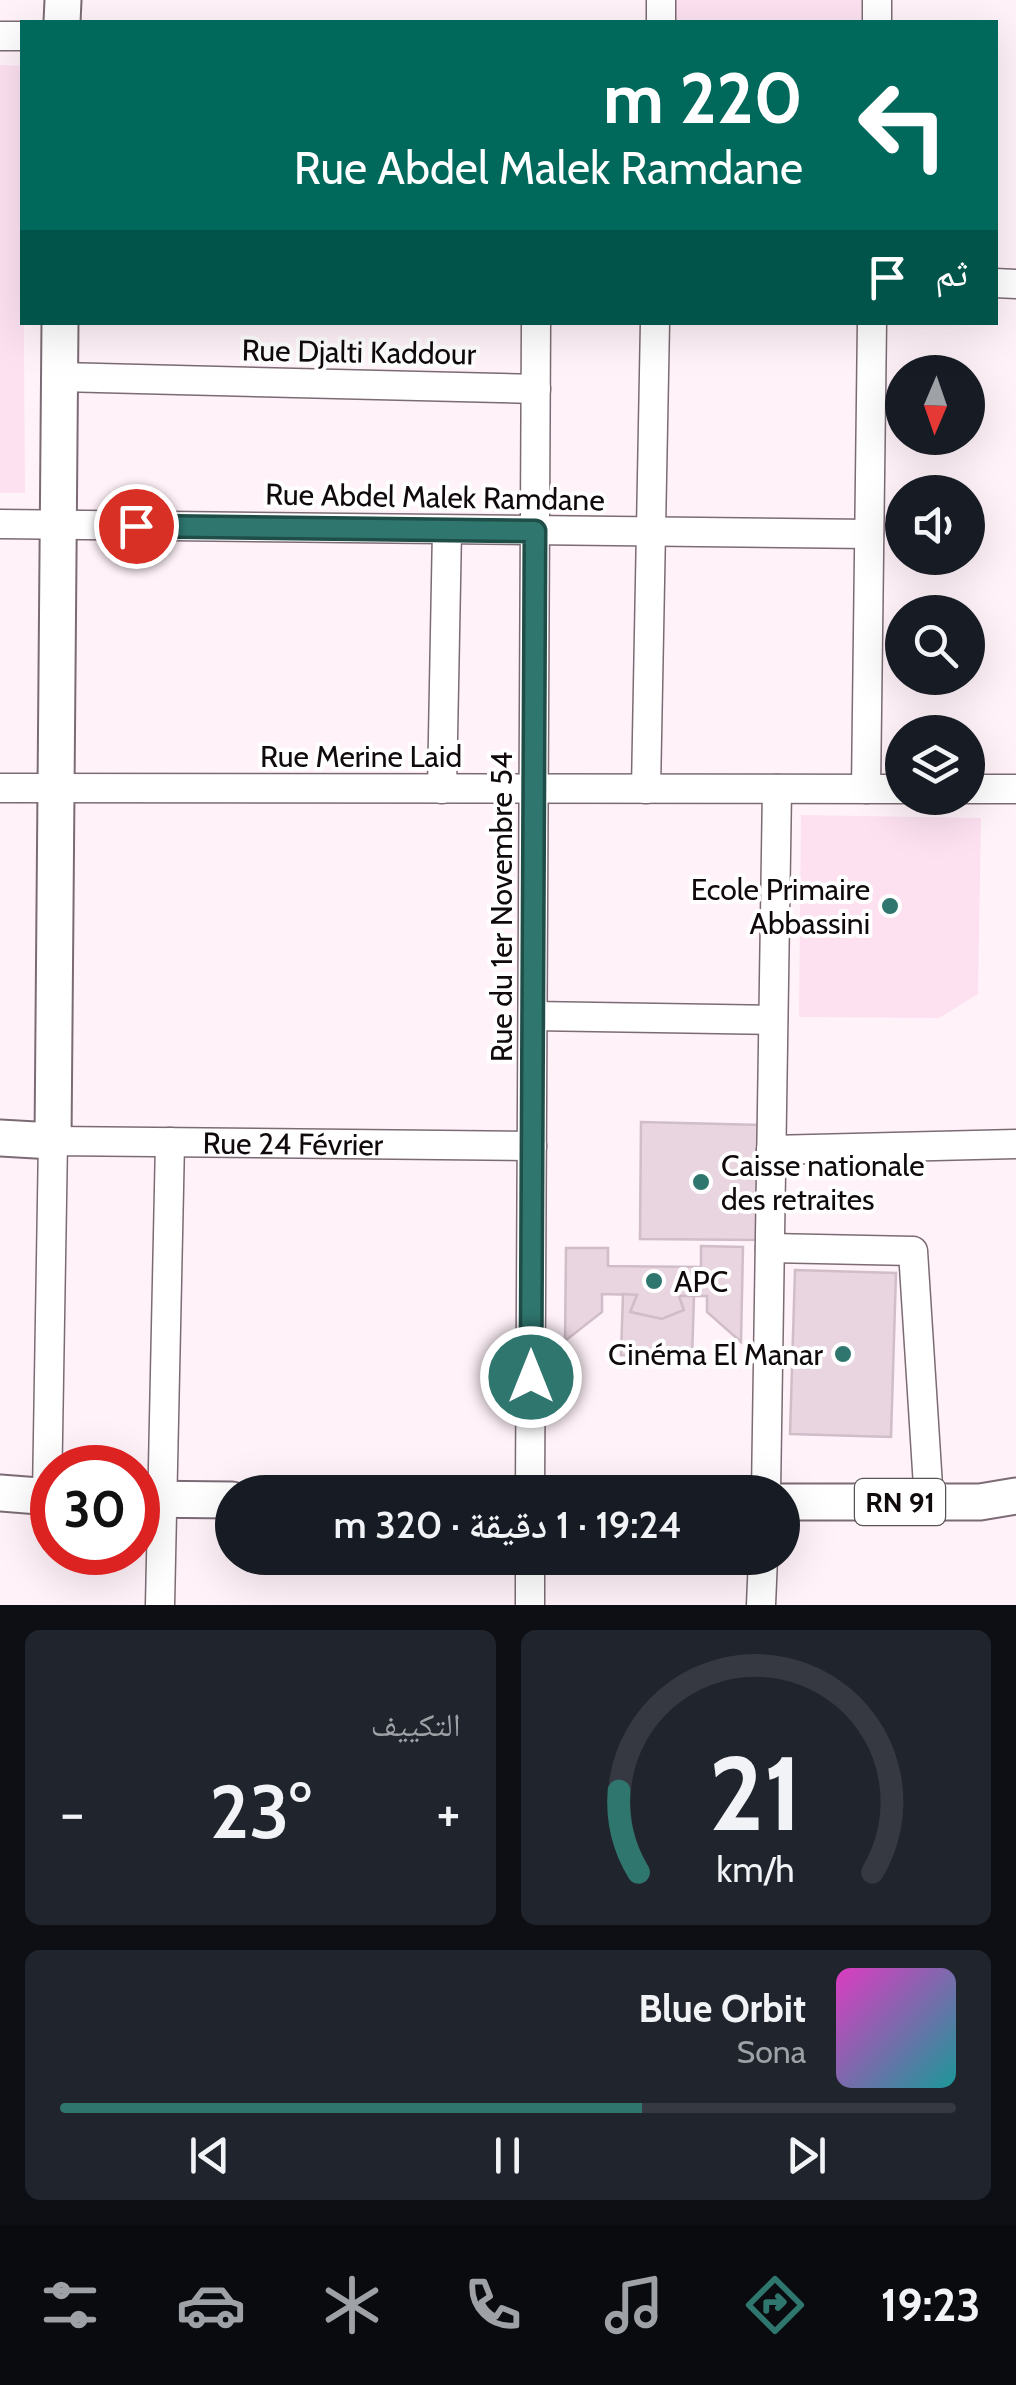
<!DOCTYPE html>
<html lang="ar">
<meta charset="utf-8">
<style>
body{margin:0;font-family:Cabin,"Noto Naskh Arabic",sans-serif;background:#20242c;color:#f1f3f6;direction:rtl;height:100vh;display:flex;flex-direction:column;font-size:38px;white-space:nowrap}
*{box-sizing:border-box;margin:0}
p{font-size:32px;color:#9ea1a6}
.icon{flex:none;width:55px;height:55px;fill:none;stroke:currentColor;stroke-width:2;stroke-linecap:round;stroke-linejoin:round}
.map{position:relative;height:1605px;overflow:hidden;direction:ltr}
.side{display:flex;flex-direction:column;gap:25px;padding:25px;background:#0d0f14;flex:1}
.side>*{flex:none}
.banner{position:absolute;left:20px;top:20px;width:978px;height:305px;border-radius:0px;box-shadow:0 10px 40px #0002;direction:rtl;background:#00695c;color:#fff;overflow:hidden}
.needle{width:65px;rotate:182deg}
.buttons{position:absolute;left:885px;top:355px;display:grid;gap:20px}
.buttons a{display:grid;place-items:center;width:100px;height:100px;border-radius:50%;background:#171b24;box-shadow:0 10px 40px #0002;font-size:50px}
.speed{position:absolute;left:30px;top:1445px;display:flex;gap:20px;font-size:50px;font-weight:700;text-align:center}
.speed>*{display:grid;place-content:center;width:130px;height:130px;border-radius:50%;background:#171b24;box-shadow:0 10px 40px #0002;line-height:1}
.speed .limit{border:15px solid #d22;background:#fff;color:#111}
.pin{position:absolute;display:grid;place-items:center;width:85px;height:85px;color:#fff;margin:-42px;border:5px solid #fff;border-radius:50%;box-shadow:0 2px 10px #0007}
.me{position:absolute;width:110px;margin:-55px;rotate:0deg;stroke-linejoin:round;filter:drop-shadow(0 0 8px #0008)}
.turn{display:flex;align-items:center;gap:35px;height:210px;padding:0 30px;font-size:45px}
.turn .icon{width:130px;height:130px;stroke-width:2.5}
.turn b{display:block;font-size:70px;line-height:85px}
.then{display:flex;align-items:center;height:95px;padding:0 30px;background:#0003;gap:20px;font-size:38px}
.big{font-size:75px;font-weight:600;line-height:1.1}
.side .widget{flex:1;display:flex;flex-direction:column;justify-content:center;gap:15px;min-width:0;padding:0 35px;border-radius:15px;background:#20242c}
.side .dial{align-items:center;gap:0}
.dial svg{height:260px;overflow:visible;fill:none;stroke:#363941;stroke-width:7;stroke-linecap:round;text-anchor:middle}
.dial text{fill:#f1f3f6;stroke:none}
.song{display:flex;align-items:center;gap:30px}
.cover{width:120px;height:120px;border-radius:15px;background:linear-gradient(135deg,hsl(310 70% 55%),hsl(180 70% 35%))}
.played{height:10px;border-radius:5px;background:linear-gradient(90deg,#2f766f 65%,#363941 65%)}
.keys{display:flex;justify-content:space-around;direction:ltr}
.heat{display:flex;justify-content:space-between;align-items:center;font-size:55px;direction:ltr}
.side .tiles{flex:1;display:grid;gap:25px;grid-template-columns:1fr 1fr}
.widget:last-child{grid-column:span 2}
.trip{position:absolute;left:215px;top:1475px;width:585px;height:100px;border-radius:50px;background:#171b24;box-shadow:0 10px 40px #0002;font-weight:600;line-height:100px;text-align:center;direction:rtl}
.tab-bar{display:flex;height:160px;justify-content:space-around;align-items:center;background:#090b0e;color:#9ea1a6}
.tab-bar .icon{width:70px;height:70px}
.tab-bar .selected{color:#2f766f}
.tab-bar b{font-size:45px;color:#f1f3f6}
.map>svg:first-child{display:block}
.built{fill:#fde1f1}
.building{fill:#e9d5e0;stroke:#d0bdc8;stroke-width:2.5}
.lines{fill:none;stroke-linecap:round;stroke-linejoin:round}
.minor-casing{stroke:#7c6b74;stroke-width:31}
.major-casing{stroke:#7c6b74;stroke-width:39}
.minor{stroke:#fff;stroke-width:28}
.major{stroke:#fff;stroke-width:35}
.route-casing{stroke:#1f4d48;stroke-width:25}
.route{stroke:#2f766f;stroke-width:18}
.poi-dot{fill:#2f766f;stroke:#fff;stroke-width:4}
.labels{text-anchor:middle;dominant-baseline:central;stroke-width:8;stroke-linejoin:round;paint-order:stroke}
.shield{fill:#fff;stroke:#585456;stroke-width:2.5}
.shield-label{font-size:28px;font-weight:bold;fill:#100a0d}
.street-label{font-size:30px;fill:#100a0d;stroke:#fff}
.poi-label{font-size:30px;fill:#100a0d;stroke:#fff;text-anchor:end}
</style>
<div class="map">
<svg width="1016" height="1605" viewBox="0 0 1016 1605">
<rect width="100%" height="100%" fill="#fff2f9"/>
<!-- built -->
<g class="built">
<polygon points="675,0 861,0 861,22 674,22"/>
<polygon points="0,65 22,66 25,493 0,493"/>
<polygon points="801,815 981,818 978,994 939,1018 799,1017"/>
</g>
<!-- building -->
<g class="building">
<polygon points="641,1122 762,1125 761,1240 640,1239"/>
<polygon points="701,1246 743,1247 741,1342 707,1312 707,1296 679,1296 684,1310 662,1319 630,1312 637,1295 602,1294 602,1312 565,1341 566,1248 608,1248 608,1266 701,1267"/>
<polygon points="795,1270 896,1273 891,1437 790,1434"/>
<polygon points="623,1294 637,1295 630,1312 662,1319 684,1310 679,1296 694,1296 692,1358 645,1364 639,1356 621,1355"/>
</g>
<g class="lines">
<!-- minor casing -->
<g class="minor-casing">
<g id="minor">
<polyline points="661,22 661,0"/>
<polyline points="877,22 877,0"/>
<polyline points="0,36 22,36"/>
<polyline points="995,283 1016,284"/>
<polyline points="60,377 536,389"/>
<polyline points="0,524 869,534"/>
<polyline points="0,788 902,789"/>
<polyline points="442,789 447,530"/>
<polyline points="646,789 655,322"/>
<polyline points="866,789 872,322"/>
<polyline points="968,789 1016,789"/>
<polyline points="533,1016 773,1020"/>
<polyline points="771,1150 1016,1144"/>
<polyline points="770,1248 913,1251 929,1502"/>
<polyline points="530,1492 536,322"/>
<polyline points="766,1492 777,789"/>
<path id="s1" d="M47,1496L53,1141L532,1146"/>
<polyline points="530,1558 530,1605"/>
<polyline points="160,1605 170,1142"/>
<polyline points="761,1605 763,1558"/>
</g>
</g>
<!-- major casing -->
<g class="major-casing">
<g id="major">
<polyline points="62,22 63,0"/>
<polyline points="0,1138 53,1141 60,322"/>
<polyline points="0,1493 52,1497"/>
<polyline points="138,1499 232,1500"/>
<polyline points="782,1502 980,1502 1016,1496"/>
</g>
</g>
<!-- minor -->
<use href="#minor" class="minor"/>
<!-- major -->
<use href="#major" class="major"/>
</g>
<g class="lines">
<!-- route casing -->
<g class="route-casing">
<polyline id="route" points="136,526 535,531 531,1377"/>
</g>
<!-- route -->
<use href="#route" class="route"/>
</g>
<!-- markers -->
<g class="poi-dot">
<circle cx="890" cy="906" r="10"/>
<circle cx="701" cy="1182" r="10"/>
<circle cx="654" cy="1281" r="10"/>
<circle cx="843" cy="1354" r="10"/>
</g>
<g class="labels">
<!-- shield labels -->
<rect class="shield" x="855" y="1479" width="90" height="46" rx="8"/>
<g class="shield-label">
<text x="900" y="1502">RN 91</text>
</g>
<!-- street labels -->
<g class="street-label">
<text transform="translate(359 352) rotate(1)">Rue Djalti Kaddour</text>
<text transform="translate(435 497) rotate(1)">Rue Abdel Malek Ramdane</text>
<text x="361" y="756">Rue Merine Laid</text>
<text transform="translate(501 907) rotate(-90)">Rue du 1er Novembre 54</text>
<text stroke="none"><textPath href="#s1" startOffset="595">Rue 24 Février</textPath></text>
</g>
<!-- poi labels -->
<g class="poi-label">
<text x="870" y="889">Ecole Primaire<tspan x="870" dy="34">Abbassini</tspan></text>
<text x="721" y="1165" text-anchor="start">Caisse nationale<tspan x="721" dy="34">des retraites</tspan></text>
<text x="674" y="1281" text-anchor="start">APC</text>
<text x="823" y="1354">Cinéma El Manar</text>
</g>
</g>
</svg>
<div class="buttons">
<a><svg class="needle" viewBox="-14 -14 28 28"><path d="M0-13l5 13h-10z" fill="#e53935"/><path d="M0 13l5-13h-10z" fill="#9ea1a6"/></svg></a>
<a><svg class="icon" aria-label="sound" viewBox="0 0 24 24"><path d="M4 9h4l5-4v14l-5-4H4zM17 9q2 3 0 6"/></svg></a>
<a><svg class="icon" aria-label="search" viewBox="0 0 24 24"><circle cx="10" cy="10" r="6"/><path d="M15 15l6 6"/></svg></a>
<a><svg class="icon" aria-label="layers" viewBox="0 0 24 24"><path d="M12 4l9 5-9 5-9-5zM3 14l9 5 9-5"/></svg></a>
</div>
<div class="speed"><div class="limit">30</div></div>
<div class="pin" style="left:136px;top:526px;background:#d93025"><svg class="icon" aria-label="arrive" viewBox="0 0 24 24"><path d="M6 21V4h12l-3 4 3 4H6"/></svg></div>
<svg class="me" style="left:531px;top:1377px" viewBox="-20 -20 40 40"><circle r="17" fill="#2f766f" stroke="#fff" stroke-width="3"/><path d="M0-11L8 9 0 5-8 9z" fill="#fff"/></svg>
<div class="trip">19:24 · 1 دقيقة · 320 m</div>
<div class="banner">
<div class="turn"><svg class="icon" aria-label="left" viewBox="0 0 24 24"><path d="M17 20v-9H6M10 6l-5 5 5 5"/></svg><div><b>220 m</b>Rue Abdel Malek Ramdane</div></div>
<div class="then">ثم<svg class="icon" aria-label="arrive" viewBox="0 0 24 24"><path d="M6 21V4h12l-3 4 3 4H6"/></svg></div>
</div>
</div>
<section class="side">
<div class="tiles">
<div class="widget dial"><svg viewBox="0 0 100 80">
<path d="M14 69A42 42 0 1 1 86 69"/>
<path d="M14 69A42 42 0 0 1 8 44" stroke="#2f766f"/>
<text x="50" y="56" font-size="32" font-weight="700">21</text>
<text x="50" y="72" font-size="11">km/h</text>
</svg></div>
<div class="widget"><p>التكييف</p>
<div class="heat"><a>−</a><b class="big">23°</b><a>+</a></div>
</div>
<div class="widget">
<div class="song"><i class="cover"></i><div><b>Blue Orbit</b><p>Sona</p></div></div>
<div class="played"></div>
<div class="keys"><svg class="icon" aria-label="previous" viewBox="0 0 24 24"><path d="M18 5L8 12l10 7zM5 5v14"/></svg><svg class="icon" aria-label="pause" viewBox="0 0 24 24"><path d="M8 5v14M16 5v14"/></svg><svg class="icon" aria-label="next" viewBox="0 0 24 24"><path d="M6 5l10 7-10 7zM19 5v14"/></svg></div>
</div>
</div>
</section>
<nav class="tab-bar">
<b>19:23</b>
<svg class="icon selected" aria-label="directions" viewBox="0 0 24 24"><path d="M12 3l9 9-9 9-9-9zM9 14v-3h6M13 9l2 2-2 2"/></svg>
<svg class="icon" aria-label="music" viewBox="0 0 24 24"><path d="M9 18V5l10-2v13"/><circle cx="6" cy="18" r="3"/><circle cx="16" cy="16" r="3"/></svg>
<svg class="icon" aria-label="phone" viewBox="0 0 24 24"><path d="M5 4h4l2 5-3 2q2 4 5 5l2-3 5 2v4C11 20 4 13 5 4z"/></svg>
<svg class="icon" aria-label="climate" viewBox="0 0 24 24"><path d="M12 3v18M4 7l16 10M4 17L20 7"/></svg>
<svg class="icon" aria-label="car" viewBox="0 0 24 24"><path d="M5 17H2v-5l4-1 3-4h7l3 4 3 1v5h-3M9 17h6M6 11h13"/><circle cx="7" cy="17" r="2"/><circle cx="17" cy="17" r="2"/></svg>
<svg class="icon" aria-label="filters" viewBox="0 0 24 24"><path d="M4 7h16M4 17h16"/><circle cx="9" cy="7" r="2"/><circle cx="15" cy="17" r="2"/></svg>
</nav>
